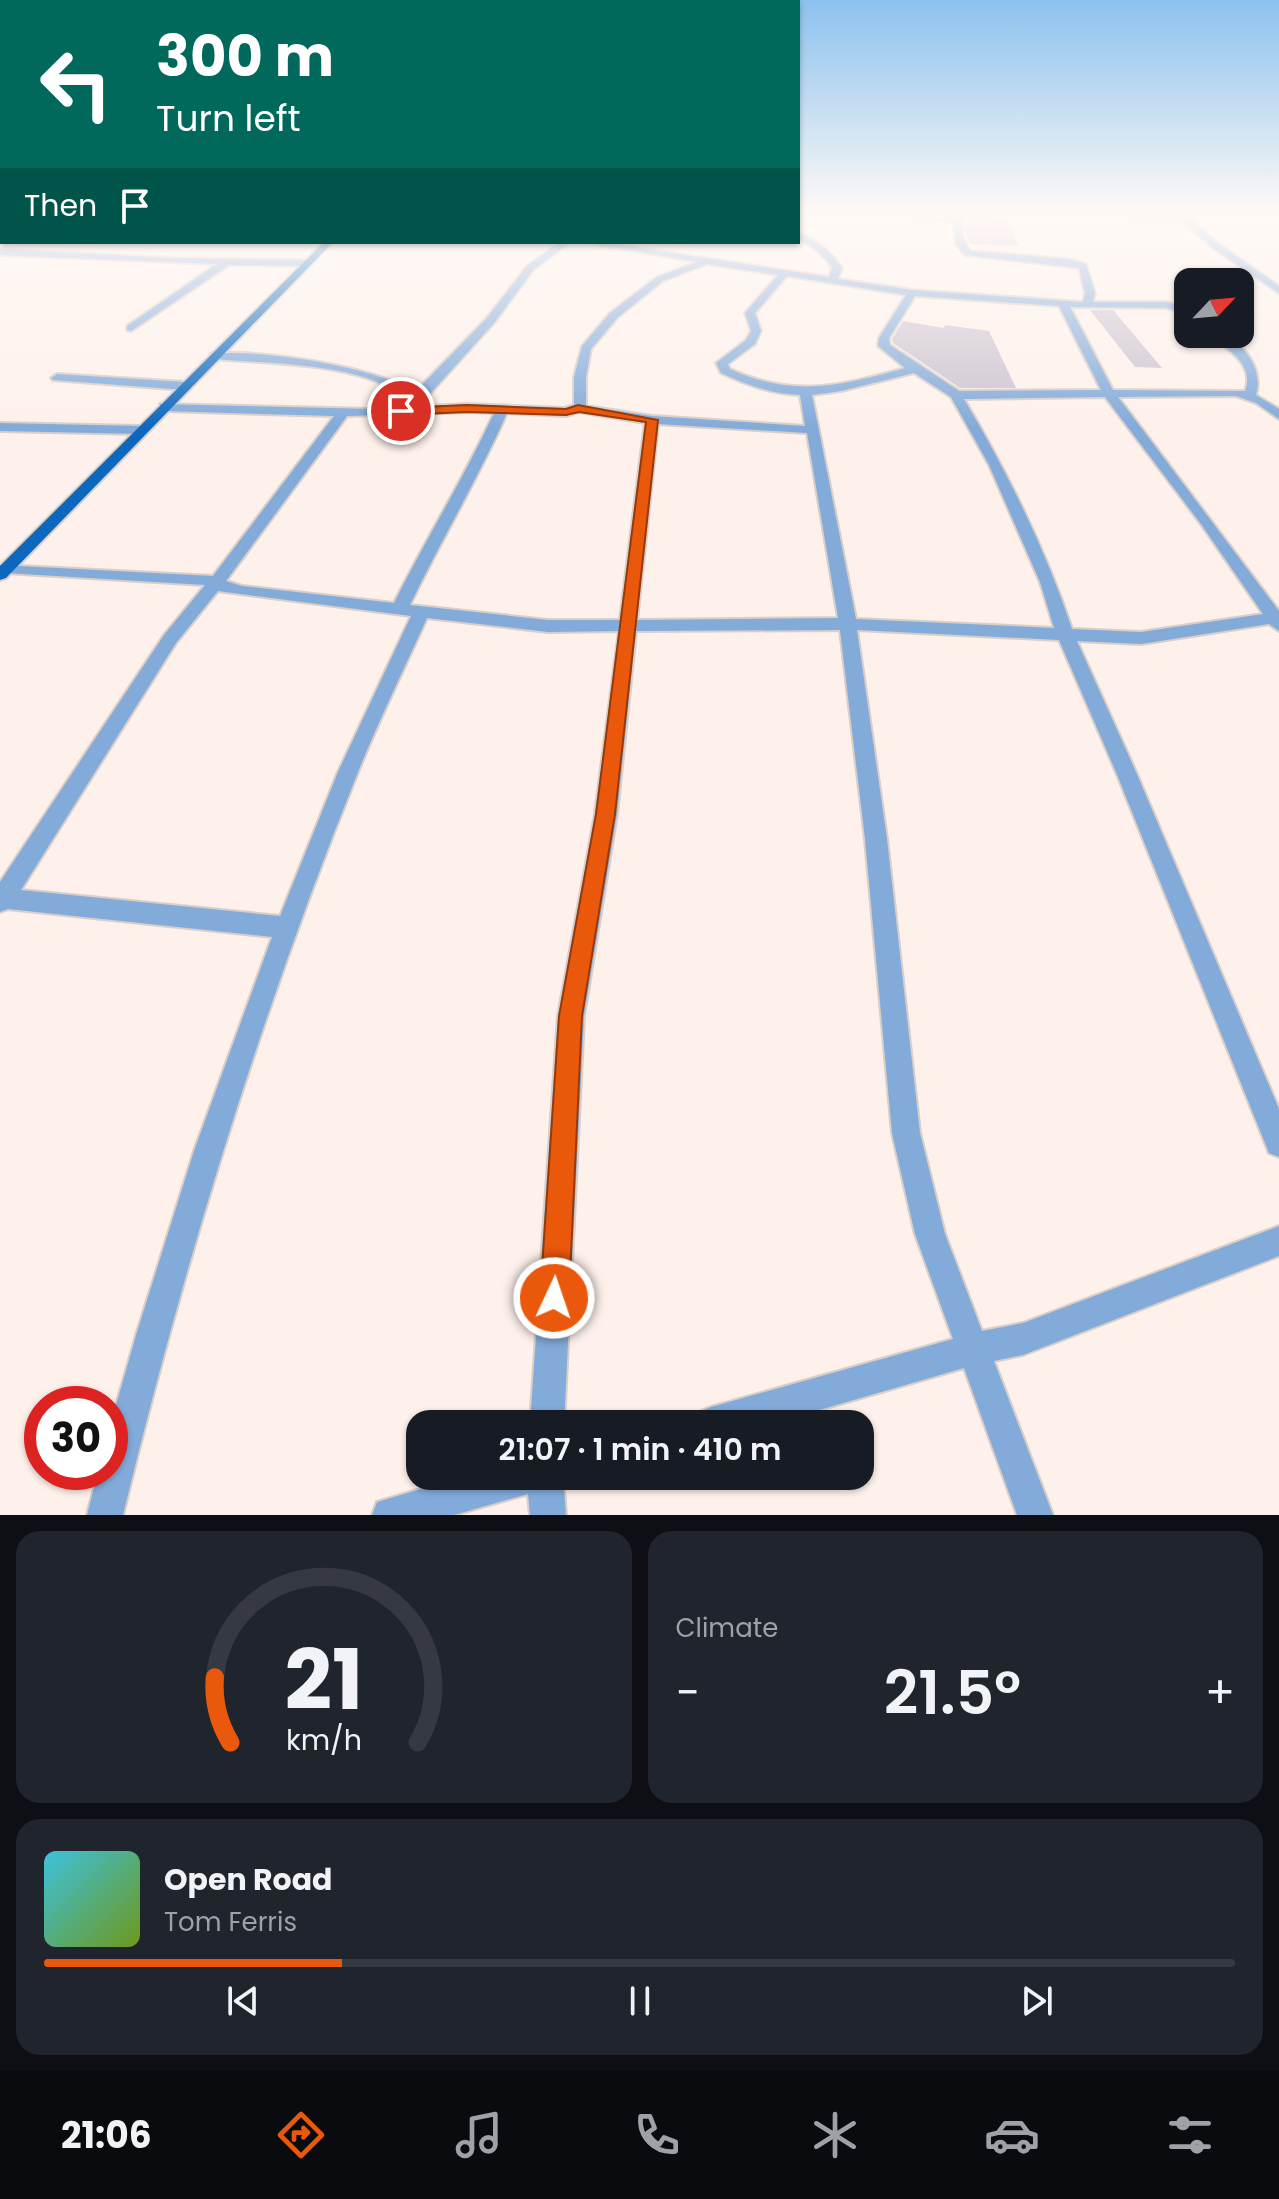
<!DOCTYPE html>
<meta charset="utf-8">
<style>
body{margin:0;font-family:Poppins,sans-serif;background:#20242c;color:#f1f3f6;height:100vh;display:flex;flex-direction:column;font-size:30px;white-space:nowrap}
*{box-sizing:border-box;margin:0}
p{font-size:26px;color:#9ea1a6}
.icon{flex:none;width:44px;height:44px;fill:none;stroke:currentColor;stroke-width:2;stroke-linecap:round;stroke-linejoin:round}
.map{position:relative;height:1515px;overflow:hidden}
.drawer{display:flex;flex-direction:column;gap:16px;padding:16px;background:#0d0f14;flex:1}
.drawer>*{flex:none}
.guide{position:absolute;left:0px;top:0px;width:800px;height:244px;box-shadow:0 2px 6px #0004;background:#00695c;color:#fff;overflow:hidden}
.needle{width:52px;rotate:64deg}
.buttons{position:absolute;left:1174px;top:268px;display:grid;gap:16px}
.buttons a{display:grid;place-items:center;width:80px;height:80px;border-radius:16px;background:#171b24;box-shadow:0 2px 6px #0004;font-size:40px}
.speed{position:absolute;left:24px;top:1386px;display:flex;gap:16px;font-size:40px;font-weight:700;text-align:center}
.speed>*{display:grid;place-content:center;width:104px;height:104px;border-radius:50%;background:#171b24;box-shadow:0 2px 6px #0004;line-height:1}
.speed .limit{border:12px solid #d22;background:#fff;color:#111}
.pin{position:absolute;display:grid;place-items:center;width:68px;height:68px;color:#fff;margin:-34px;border:4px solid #fff;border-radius:50%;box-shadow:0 2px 8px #0007}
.me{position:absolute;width:88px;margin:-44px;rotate:3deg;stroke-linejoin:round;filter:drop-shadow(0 0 6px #0008)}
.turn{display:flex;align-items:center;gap:28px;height:168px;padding:0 24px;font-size:36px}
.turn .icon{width:104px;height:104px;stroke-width:2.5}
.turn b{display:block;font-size:56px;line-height:68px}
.then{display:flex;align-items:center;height:76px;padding:0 24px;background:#0003;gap:16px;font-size:30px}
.big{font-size:60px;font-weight:600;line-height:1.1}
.drawer .tile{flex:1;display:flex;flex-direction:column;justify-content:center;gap:12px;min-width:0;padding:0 28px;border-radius:24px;background:#20242c}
.drawer .dial{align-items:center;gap:0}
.dial svg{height:208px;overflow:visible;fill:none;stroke:#363941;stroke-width:7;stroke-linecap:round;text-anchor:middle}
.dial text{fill:#f1f3f6;stroke:none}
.song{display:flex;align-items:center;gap:24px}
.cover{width:96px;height:96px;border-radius:12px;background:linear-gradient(135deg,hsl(190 70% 55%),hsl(80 70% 35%))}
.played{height:8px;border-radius:4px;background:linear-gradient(90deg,#ea580c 25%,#363941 25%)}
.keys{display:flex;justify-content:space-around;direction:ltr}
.heat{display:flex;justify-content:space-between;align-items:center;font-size:44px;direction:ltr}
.drawer .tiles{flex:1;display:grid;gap:16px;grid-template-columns:1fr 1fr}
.tile:last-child{grid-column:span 2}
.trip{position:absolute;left:406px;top:1410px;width:468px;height:80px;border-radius:24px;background:#171b24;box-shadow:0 2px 6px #0004;font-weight:600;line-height:80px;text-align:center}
.tab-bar{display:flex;height:128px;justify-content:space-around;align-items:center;background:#090b0e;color:#9ea1a6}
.tab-bar .icon{width:56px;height:56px}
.tab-bar .on{color:#ea580c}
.tab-bar b{font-size:36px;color:#f1f3f6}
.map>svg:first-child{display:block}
.building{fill:#ccc4d1}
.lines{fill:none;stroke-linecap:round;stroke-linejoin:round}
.minor-casing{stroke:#d9cec8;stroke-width:4}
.major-casing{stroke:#d9cec8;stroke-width:4}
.minor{fill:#83abda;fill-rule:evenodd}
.major{fill:#0d68bd;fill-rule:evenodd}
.route{fill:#ea580c;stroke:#983908;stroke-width:2}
</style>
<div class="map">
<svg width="1279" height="1515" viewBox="0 0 1279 1515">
<rect width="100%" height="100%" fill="#fef1eb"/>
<!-- building -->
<g class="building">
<polygon points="968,215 1008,219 1018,246 969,244 965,229"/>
<polygon points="1090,310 1113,310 1162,368 1135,367"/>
<polygon points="903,321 944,328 945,325 989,331 1016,388 960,388 893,343 892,339"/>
</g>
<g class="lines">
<!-- minor casing -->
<g class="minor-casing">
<g id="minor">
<path d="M906,215L955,218L957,215H965C960,226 962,242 971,251L1068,259L1086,264L1095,293L1093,302H1166L1188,307V313L1166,308L1070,307L1113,390L1245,391C1255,363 1227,351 1211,334C1239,334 1265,367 1256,395L1279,409V419L1256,403L1236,396L1118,397L1279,611V631L1269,624L1141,644L1077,641L1136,772L1279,1109V1157L1269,1153L1116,772L1059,640L857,630L887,839L920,1133L945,1234L982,1331L1023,1323L1279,1226V1256L1023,1355L994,1361L1053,1515H1017L964,1368L771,1424H694L699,1412L711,1407L953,1339L915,1234L892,1133L865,839L840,630L636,631L617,814L584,1016L564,1424H530L558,1016L595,814L619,631L548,632L427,618C404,669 379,720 358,772C261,1013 184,1262 123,1515H87L98,1472H110V1426L137,1332L194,1151L272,937L8,909L0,912V882L164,635L205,585L6,573L0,571V565L213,576L334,416L164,411L160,410V404L375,409L389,408L405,398C363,362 268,364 215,359L211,358V354C252,348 383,367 414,393L486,319L527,266L560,242H570L533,270L494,323L428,396L421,400L427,406L467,404L565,408L574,405V377L582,346L610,313L657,277L697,262L581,242H602L829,277L832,268C823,255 813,246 798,239V233C818,240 830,251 842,268L838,279L912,290L1083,302L1085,293L1079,268L965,255L956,245L954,223ZM707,264L778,275L745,313L751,331L746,340L716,363L721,373C747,385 772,394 800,395L805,426L652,416L586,406V377L591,349L618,317L663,281ZM787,276L906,295L879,338L878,346L905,368C840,386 794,398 730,369L728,364L755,344L761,331L755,313ZM915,296L1059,306L1101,390L959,391L890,345L889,338ZM914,373L951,397L989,465L1040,582L1054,628L856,619L812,395L841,391ZM1105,397L1201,524L1263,614L1141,632L1072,629C1045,548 1007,472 964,399ZM467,412L494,413C464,478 426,539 394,603L242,586L226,581L347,416ZM579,412L645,423L620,620H548L410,605C441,540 478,479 507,413L566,416ZM658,424L807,433L838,618L637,620ZM218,591L411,616L338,772L280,916L21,890L176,643Z"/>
<polygon points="1112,215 1185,215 1219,244 1279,286 1279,293 1213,248 1182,221"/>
<polygon points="0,249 173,258 307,260 312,263 307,266 229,265 131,331 127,330 127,326 217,264 0,255"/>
<polygon points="57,374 185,382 191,386 185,390 53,380 51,378"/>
<polygon points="0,423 142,426 148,430 142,434 0,431"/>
<polygon points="464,1476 563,1476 566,1515 530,1515 528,1494 454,1515 372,1515 377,1502"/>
</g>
</g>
<!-- major casing -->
<g class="major-casing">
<polygon id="major" points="324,242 333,242 6,578 0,580 0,566"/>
</g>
<!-- minor -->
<use href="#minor" class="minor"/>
<!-- major -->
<use href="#major" class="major"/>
</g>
<!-- sky -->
<linearGradient id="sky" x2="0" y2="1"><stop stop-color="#8cc2ef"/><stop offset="0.5" stop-color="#fff9f6"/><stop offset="1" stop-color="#fff9f6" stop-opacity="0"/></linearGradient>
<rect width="1279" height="427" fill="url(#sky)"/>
<!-- route -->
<polygon class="route" points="467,405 566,409 578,405 658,420 615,814 582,1016 569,1298 564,1309 554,1313 544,1309 540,1298 559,1016 596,814 646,422 579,412 566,415 467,412 401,415 396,411 401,408"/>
</svg>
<div class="buttons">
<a><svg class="needle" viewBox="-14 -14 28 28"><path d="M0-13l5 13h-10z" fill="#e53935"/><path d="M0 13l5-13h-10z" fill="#9ea1a6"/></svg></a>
</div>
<div class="speed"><div class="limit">30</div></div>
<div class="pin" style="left:401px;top:411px;background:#d93025"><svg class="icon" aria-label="arrive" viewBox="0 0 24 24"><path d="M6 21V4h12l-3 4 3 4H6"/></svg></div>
<svg class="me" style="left:554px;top:1298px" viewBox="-20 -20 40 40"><circle r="17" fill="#ea580c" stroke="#fff" stroke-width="3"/><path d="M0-11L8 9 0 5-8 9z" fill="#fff"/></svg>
<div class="trip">21:07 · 1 min · 410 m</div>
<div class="guide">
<div class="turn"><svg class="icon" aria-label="left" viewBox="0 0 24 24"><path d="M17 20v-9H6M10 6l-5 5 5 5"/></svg><div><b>300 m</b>Turn left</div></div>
<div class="then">Then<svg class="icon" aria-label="arrive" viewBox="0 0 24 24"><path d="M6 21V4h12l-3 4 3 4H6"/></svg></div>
</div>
</div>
<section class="drawer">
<div class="tiles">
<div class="tile dial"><svg viewBox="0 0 100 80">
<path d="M14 69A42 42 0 1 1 86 69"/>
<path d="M14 69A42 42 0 0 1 8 44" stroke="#ea580c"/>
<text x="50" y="56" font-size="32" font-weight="700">21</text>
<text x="50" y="72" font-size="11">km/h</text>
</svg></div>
<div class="tile"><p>Climate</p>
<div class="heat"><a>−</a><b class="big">21.5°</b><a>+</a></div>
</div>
<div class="tile">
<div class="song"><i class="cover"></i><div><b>Open Road</b><p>Tom Ferris</p></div></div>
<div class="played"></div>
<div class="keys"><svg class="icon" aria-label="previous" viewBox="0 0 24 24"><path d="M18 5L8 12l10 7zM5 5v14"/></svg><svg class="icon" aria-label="pause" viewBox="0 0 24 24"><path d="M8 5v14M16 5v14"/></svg><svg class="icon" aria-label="next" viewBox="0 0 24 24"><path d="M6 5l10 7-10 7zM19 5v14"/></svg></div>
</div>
</div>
</section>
<nav class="tab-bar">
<b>21:06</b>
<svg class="icon on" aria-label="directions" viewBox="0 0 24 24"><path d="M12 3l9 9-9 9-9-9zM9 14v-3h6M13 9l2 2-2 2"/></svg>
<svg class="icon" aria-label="music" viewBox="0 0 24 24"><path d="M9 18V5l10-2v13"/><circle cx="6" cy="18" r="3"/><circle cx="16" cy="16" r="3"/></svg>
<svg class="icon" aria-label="phone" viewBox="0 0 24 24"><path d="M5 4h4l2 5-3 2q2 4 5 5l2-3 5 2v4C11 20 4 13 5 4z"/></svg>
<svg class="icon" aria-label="climate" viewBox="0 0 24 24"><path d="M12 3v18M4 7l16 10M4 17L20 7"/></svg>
<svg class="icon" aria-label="car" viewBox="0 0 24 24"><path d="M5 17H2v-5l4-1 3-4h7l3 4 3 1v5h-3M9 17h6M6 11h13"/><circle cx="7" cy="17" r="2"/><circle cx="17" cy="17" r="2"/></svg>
<svg class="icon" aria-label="filters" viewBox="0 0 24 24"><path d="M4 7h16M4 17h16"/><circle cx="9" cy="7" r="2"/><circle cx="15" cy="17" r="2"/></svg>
</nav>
